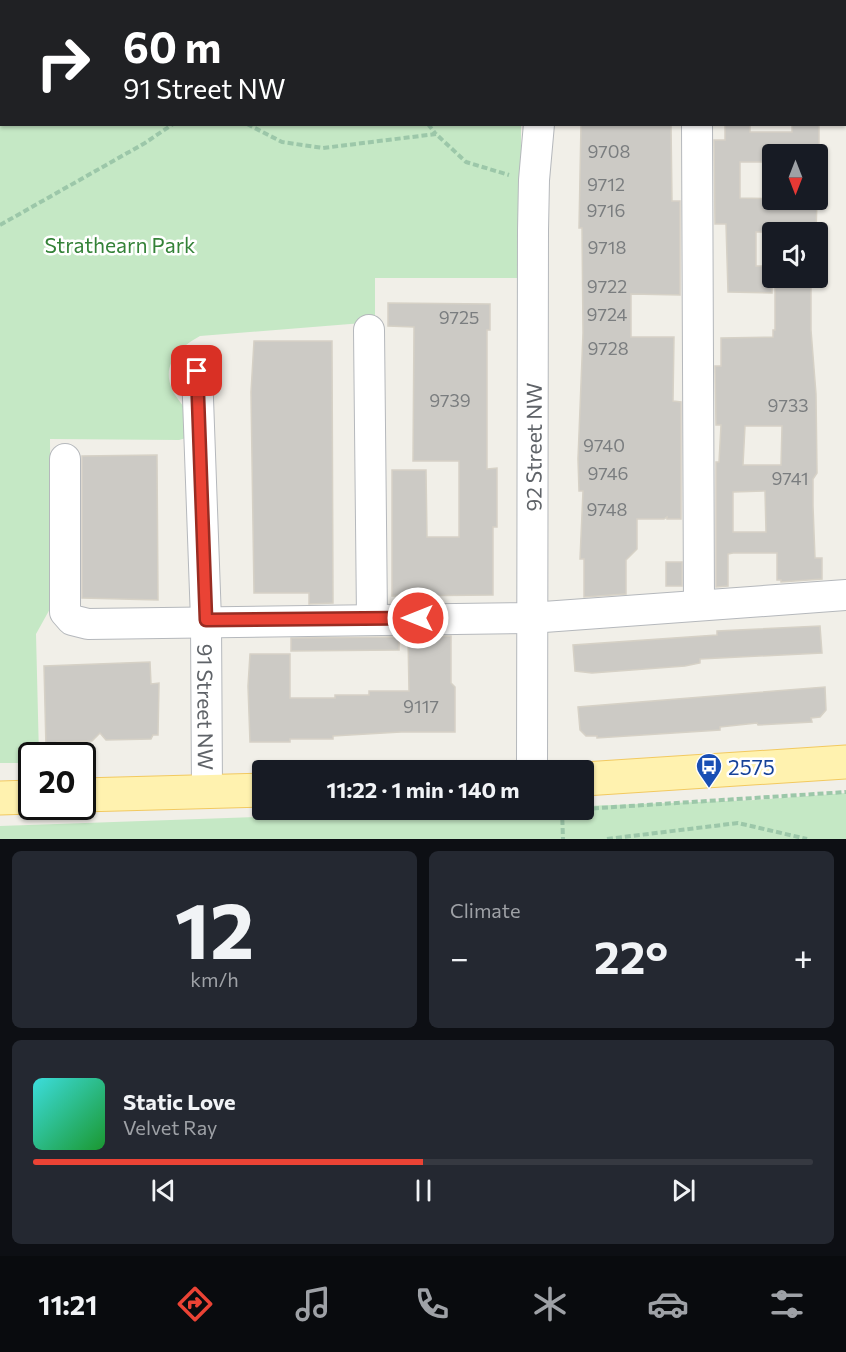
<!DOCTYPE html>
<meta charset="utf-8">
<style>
body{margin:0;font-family:Commissioner,sans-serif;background:#242831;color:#f1f3f6;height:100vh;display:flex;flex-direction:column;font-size:22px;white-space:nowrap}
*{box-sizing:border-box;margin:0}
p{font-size:20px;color:#9ea1a6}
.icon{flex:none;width:33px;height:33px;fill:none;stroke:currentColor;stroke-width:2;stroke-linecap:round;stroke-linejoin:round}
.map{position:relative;height:839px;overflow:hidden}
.drawer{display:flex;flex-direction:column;gap:12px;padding:12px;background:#0d0f14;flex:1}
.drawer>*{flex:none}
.guide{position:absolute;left:0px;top:0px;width:846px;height:126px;box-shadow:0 2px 4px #0004;background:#202124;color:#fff;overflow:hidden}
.needle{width:39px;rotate:180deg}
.controls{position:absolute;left:762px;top:144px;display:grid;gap:12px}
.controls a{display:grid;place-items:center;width:66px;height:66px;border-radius:6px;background:#171b24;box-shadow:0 2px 4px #0004;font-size:30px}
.speed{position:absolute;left:18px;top:742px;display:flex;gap:12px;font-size:30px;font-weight:700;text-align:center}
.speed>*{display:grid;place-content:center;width:78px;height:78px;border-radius:50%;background:#171b24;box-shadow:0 2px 4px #0004;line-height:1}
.speed .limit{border:3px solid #111;border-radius:9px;background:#fff;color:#111}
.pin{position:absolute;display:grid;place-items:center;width:51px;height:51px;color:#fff;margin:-26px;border-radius:12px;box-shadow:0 3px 9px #0006}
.me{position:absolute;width:66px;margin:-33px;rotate:270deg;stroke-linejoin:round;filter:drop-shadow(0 0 4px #0008)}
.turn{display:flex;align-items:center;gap:21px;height:126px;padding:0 24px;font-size:27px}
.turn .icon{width:78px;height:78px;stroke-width:2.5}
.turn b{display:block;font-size:42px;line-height:51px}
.big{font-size:45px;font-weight:700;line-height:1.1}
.drawer .tile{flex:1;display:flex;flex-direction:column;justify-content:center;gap:9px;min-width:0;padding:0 21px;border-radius:9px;background:#242831}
.drawer .dial{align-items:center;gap:0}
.dial b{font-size:78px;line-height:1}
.song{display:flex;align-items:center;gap:18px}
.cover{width:72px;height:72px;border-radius:9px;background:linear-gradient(135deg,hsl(180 70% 55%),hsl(130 70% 35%))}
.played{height:6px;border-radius:3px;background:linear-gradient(90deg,#ea4335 50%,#363941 50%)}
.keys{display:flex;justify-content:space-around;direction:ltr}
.heat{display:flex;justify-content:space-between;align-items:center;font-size:33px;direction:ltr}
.drawer .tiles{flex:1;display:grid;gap:12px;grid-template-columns:1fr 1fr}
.tile:last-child{grid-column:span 2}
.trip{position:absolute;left:252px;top:760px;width:342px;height:60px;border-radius:6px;background:#171b24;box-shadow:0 2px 4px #0004;font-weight:700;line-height:60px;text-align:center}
.tabs{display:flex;height:96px;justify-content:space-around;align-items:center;background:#090b0e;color:#9ea1a6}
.tabs .icon{width:42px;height:42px}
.tabs .active{color:#ea4335}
.tabs b{font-size:27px;color:#f1f3f6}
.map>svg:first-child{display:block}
.green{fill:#c5e8c5}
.building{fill:#cccac5;stroke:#d6d1c6;stroke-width:1.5;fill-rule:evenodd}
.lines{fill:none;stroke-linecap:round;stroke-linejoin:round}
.minor-casing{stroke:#b5b8bc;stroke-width:32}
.major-casing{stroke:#f2c960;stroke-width:35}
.path{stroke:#9cc7a9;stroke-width:4;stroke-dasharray:6 3;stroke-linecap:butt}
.minor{stroke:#fff;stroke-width:30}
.major{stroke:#fff2af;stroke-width:33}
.route-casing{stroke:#982c22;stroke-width:15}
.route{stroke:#ea4335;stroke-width:10}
.labels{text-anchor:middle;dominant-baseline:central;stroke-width:5;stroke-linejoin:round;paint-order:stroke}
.number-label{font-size:18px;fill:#7a7d7f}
.park-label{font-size:21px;fill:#348238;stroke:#fff}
.street-label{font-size:21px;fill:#5f6368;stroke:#fff}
.transit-label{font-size:21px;fill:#164399;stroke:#fff;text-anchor:start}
</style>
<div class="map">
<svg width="846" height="839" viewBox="0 0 846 839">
<rect width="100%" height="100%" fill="#f1efe8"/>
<!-- green -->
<g class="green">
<path d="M0,0H540L2,2V124L521,125V278H375V322L200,336C180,347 161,364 172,389C176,399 186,406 188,418C190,424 190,431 190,437L179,440L50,439L51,607L36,634L39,756H32L31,763H0Z"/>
<polygon points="576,0 846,0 846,15 844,2"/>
<polygon points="846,793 846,839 0,839 0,826 454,810 584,810 584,806 755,800"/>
</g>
<!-- building -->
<g class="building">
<polygon points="581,124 671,124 672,201 680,201 680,295 631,294 631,337 674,337 673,401 681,402 681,519 667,519 667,517 664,519 637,519 637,549 626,560 626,594 584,597 584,559 580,559 583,491 579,491 578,459 583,333 582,228 579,228"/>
<polygon points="725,124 750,124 750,132 792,132 792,124 819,124 819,154 772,154 772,162 740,162 740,198 817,200 816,232 756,232 756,266 772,266 772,293 728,292 726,224 715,224 714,140 725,140"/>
<path d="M775,278H811V330L816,394L817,473L813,479V506L815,558H822V579L781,582V580H777V553H733L728,554V586L716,587V462H719L721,425H716L715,366H721V338L773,337V330H775ZM745,426H782L781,465H743ZM765,491L766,532H733V492Z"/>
<polygon points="388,303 490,304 490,330 487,330 487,469 497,468 497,527 493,527 493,595 392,596 392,470 426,470 427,537 459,537 459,461 413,461 414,327 388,326"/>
<polygon points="254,341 332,341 333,603 309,604 309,593 254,593 251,392"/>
<polygon points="157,455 158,600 82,598 82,456"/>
<rect x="666" y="562" width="16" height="24"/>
<polygon points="820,626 822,653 700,659 700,663 685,666 592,673 575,671 573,645 717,635 717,631"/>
<polygon points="451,636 451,683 455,687 455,732 401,732 333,736 333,739 290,739 290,742 250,742 248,686 250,654 290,654 290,698 335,698 335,695 369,695 369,691 409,691 408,637"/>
<polygon points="399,637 399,650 291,651 291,638"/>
<polygon points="150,662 151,684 159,683 158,735 153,735 151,739 106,740 100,733 92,741 57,742 46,748 44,666"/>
<polygon points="825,687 826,710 820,717 811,718 812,722 758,725 757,723 720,727 720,730 597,738 597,736 586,736 580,730 578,707"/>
</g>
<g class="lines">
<!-- minor casing -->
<g class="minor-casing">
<g id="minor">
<polyline points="555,2 555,0"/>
<polyline points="844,33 846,33"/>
<polyline points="697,124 699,604"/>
<polyline points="369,330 372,619"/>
<path id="s1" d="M197,371L206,620L207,791"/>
<polyline points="65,459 65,612 72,620 88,624 530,618 846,595"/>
<path id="s2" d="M532,771L533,230L534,180L539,124"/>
</g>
</g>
<!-- major casing -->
<g class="major-casing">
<g id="major">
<polyline points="584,779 846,762"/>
<polyline points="82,795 262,790"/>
<polyline points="0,798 32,797"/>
</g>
</g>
<!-- path -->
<g class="path">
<polyline points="308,0 312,2"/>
<polyline points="36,2 37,0"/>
<polyline points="271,2 272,0"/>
<polyline points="349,2 350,0"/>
<polyline points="0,34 2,32"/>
<polyline points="247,124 282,142 323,148 436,134 466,162 509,175"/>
<polyline points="428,124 435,133"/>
<polyline points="0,225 145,143 173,124"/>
<polyline points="584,809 846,792"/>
<polyline points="562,810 563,839"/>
<polyline points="607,839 738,823 807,839"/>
</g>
<!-- minor -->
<use href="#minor" class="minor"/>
<!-- major -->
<use href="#major" class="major"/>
</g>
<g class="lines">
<!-- route casing -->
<g class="route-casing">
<polyline id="route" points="197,371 206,620 418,618"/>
</g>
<!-- route -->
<use href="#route" class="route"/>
</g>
<!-- icons -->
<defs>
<g id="bus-pin" transform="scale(1.35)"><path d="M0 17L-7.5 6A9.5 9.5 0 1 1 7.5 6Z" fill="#1a4fb4" stroke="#fff"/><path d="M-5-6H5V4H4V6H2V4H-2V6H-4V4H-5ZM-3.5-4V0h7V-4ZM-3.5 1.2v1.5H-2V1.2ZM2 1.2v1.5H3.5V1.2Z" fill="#fff"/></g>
</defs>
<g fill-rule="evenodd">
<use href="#bus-pin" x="709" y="766"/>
</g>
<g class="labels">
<!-- number labels -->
<g class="number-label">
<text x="609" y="151">9708</text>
<text x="606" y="184">9712</text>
<text x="606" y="210">9716</text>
<text x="607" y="247">9718</text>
<text x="607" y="286">9722</text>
<text x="607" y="314">9724</text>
<text x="459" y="317">9725</text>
<text x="608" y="348">9728</text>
<text x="450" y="400">9739</text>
<text x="788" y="405">9733</text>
<text x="604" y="445">9740</text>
<text x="608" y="473">9746</text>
<text x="790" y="478">9741</text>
<text x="607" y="509">9748</text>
<text x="421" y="706">9117</text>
</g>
<!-- park labels -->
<g class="park-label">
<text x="120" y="244">Strathearn Park</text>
</g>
<!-- street labels -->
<g class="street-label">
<text stroke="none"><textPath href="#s2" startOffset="324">92 Street NW</textPath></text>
<text stroke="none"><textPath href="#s1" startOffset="336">91 Street NW</textPath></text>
</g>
<!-- transit labels -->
<g class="transit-label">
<text x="728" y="766">2575</text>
</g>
</g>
</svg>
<div class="controls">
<a><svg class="needle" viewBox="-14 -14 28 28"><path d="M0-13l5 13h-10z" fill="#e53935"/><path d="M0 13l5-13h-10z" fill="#9ea1a6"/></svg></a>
<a><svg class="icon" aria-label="sound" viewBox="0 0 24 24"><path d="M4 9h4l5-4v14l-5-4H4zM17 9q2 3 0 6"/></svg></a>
</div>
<div class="speed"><div class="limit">20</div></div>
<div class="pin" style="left:197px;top:371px;background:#d93025"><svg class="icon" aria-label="arrive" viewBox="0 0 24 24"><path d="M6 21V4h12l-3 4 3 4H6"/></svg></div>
<svg class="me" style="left:418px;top:618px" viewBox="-20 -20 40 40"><circle r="17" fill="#ea4335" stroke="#fff" stroke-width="3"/><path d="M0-11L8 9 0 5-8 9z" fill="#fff"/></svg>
<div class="trip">11:22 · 1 min · 140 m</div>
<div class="guide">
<div class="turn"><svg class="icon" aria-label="right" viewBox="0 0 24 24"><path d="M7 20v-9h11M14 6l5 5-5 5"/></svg><div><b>60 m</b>91 Street NW</div></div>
</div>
</div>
<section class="drawer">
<div class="tiles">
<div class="tile dial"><b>12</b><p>km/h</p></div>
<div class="tile"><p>Climate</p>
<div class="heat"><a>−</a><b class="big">22°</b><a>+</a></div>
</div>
<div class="tile">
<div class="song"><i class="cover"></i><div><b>Static Love</b><p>Velvet Ray</p></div></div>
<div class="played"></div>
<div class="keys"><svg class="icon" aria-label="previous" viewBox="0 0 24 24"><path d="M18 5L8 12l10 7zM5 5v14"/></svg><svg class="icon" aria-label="pause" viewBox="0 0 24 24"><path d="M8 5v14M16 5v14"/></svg><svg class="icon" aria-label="next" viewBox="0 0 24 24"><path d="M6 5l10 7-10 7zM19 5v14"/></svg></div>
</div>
</div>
</section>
<nav class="tabs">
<b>11:21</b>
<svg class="icon active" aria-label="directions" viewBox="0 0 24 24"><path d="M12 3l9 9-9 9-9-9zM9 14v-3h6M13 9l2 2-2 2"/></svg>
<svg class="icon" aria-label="music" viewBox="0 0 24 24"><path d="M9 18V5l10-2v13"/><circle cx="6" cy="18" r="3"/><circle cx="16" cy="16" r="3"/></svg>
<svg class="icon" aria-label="phone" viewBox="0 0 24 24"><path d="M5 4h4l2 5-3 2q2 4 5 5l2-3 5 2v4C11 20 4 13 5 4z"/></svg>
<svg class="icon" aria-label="climate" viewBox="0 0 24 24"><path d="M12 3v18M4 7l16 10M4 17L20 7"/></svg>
<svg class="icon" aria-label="car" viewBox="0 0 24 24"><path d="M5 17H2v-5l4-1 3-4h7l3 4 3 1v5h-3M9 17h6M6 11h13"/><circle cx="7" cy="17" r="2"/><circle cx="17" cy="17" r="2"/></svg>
<svg class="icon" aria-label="filters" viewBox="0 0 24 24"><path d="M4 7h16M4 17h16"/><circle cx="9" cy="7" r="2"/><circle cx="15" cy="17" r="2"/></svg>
</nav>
